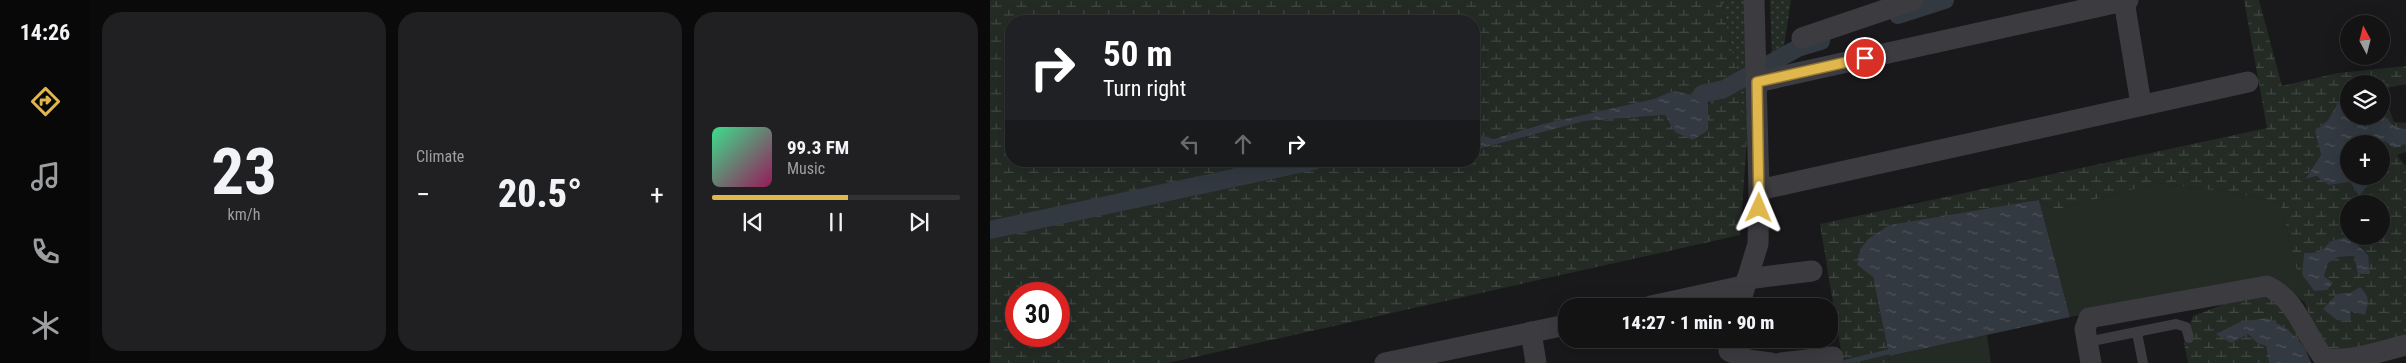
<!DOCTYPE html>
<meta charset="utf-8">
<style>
body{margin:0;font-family:"Roboto Condensed",sans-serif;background:#202022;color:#f1f3f6;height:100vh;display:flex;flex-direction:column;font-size:19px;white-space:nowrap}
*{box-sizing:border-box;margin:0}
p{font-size:16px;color:#9d9ea0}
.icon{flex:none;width:28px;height:28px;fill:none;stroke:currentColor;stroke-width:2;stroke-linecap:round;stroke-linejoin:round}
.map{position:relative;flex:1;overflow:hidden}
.side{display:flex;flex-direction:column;gap:12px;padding:12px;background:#0a0a0b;width:900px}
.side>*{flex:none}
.banner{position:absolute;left:15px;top:15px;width:475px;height:152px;border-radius:20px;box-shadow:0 5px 20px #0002,0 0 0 1px #323234;background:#202124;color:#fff;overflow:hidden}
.needle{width:32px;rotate:353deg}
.controls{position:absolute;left:1350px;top:15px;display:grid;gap:10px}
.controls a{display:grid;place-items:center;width:50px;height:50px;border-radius:50%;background:#131314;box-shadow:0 5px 20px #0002,0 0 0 1px #323234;font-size:25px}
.speed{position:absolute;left:15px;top:282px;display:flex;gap:10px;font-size:25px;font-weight:700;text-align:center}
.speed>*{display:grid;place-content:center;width:65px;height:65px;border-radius:50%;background:#131314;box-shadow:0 5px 20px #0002,0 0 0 1px #323234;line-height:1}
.speed .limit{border:8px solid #d22;background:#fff;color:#111}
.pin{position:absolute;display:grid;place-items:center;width:42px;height:42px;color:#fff;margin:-21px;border:2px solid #fff;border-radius:50%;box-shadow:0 1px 5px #0007}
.me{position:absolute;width:55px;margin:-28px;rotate:1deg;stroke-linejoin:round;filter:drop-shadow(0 0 4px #0008)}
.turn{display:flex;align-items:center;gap:18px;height:105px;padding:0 15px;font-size:22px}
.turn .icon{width:65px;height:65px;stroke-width:2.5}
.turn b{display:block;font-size:35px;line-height:42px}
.lanes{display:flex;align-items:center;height:48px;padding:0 15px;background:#0003;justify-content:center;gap:25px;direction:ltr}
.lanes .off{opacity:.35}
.big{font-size:38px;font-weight:800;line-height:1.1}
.side .widget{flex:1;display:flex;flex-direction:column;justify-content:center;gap:8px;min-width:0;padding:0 18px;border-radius:20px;background:#202022}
.side .dial{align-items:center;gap:0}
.dial b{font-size:65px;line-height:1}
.song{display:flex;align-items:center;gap:15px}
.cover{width:60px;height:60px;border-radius:8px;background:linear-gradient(135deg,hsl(150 70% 55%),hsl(330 70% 35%))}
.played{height:5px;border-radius:2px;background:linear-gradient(90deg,#dfb74d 55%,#323234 55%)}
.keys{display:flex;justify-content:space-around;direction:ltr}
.heat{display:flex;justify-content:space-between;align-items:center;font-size:28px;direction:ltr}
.side .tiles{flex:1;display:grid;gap:12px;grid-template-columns:repeat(3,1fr)}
.trip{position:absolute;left:568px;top:298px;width:280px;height:50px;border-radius:20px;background:#131314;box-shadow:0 5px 20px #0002,0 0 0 1px #323234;font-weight:800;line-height:50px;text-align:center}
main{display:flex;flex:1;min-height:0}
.menu{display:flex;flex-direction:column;width:90px;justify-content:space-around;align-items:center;background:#080808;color:#9d9ea0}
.menu .icon{width:35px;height:35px}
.menu .active{color:#dfb74d}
.menu b{font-size:22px;color:#f1f3f6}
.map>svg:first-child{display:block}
.grass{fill:#242b25}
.wetland{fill:url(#wetland-marsh);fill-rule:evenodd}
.garden{fill:url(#garden-dots)}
.water{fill:url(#water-ripples)}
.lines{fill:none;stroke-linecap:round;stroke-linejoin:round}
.stream{stroke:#323940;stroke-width:5}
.canal{stroke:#323940;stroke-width:18}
.lane{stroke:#3b3b40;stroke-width:10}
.street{stroke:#3b3b40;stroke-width:21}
.route-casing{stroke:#917732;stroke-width:12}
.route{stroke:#dfb74d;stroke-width:9}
</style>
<main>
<nav class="menu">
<b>14:26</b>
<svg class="icon active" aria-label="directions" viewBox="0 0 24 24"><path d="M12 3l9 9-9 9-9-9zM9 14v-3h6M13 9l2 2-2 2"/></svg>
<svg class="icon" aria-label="music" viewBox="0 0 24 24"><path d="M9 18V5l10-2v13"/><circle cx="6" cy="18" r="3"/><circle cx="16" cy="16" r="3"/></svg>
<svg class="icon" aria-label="phone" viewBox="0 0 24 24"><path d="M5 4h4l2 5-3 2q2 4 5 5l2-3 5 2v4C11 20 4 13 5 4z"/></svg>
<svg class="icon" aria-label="climate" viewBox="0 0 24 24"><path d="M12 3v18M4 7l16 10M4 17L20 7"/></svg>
</nav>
<section class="side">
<div class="tiles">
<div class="widget dial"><b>23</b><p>km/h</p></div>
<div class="widget"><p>Climate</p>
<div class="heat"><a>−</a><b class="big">20.5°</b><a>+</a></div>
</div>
<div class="widget">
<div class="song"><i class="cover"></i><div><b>99.3 FM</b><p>Music</p></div></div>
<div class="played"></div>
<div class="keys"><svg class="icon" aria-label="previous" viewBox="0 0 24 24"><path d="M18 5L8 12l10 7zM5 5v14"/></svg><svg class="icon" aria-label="pause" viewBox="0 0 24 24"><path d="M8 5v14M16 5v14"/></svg><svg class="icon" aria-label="next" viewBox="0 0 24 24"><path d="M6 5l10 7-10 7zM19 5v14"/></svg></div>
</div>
</div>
</section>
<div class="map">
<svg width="1416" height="363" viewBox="0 0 1416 363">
<defs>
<pattern id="wetland-marsh" width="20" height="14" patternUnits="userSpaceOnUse" patternTransform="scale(1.25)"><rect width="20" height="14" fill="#242b25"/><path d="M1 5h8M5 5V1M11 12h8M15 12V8" fill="none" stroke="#414743"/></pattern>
<pattern id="garden-dots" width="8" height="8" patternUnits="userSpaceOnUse" patternTransform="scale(1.25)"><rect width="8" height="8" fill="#242b25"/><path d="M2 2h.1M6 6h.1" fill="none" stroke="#414743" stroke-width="1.8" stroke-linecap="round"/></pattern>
<pattern id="water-ripples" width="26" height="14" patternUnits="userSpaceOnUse" patternTransform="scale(1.25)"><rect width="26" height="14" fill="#323940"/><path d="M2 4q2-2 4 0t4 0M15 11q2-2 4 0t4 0" fill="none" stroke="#4d535a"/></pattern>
</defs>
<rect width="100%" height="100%" fill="#19191b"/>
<!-- grass -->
<g class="grass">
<polygon points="1168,183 1237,192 1290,202 1315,303 1295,287 1265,282 1080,317 1049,200 1064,210"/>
<polygon points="997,335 1001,363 900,363 899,356"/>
</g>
<!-- wetland -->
<g class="wetland">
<path d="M0,0H731L747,73L757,138L750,235L178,363H0ZM21,21H484V133L502,139L553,124L663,99L684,91L702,95L735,90L685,132L675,115L595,121L484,150V161H21ZM26,294H69V336H26Z"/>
<path d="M1254,0H1269L1292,86L1348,73L1416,66V84L1392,89L1404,122L1416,123V129C1390,130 1391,102 1391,84H1359V88L1338,120L1325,131L1331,155L1315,178L1325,176L1340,185L1360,182L1369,196L1380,183L1375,176H1391V145L1394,141L1404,148L1415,143L1416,152L1407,155L1416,166V337L1345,352L1329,341L1315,303L1290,202L1237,192L1168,183L1064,210L1049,200L878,239L870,249L867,265L883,277L900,363H853L830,224L1277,128ZM1359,204H1391V236H1359L1378,255L1348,257L1338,263L1334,276L1343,284L1312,274L1314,253L1330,252L1341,241L1359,236Z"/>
<polygon points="1270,295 1293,305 1317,352 1258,334 1267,343 1276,346 1279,363 1198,363 1194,343 1203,316 1253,297"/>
</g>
<!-- garden -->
<g class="garden">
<polygon points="731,0 759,0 760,32 757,138 747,73"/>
<polygon points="780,0 801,0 792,59 782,61"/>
</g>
<!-- water -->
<g class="water">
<path d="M1358,86L1359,116H1391V111C1398,120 1403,129 1416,129V152L1415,144L1404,148L1394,141L1391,145L1359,144V176H1375L1380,183L1369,196L1360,182L1339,185L1326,176L1315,179L1331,155L1325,131L1338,120Z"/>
<polygon points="734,89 736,98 718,102 718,130 703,140 685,132 675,115 595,121 484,150 484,133 503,139 553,124 663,99 684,91 703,95"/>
<polygon points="1049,200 1080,317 899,356 883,277 867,265 870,249 878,239 900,225"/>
<polygon points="1359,236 1378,255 1380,274 1368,274 1364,256 1348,257 1338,263 1334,276 1343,283 1337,290 1324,291 1312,274 1314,253 1330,252 1341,241"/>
<path d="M1370,287C1380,297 1379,302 1375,315L1360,311L1361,321L1347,320L1333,309L1347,294L1360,293Z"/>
<path d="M1277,318C1299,329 1313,339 1321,363H1279L1276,346L1267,343L1258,334L1241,343L1226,334L1250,322Z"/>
</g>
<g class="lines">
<!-- stream -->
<polyline class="stream" points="853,363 898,352"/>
<!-- canal -->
<g class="canal">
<polyline points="908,15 955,0"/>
<polyline points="712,94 734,89 808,48 831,41"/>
<polyline points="0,230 323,161"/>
</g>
<!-- lane -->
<g class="lane">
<polyline points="1147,333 1153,363"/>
<polyline points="1097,342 1186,324 1196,327 1199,338"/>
</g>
<!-- street -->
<g class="street">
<polyline points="1134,1 1151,104"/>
<polyline points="812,38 924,0"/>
<polyline points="767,82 1138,0"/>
<polyline points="769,190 1258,82"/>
<polyline points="757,279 822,271"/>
<polyline points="661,306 753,286"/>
<polyline points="749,306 768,244 769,190 764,0"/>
<polyline points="541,332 546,363"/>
<polyline points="739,351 758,360 781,363"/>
<polyline points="395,363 576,325"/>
<polyline points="791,363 843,357"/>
<path d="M1101,363L1095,329L1099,318L1277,286C1308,300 1314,334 1334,358C1359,363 1392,351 1416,345"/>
</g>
</g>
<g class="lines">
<!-- route casing -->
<g class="route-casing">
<polyline id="route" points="769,208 767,82 875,58"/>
</g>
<!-- route -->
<use href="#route" class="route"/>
</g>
</svg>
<div class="controls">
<a><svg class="needle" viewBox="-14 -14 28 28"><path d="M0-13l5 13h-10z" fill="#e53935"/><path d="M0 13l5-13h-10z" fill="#9d9ea0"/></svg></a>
<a><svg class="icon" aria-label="layers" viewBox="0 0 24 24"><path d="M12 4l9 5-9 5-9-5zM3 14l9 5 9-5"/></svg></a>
<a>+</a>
<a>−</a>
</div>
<div class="speed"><div class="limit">30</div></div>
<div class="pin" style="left:875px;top:58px;background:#d93025"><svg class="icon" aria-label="arrive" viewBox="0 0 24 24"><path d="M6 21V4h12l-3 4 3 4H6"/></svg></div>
<svg class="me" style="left:769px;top:208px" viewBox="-20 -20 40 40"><path d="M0-17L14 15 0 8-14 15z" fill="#dfb74d" stroke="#fff" stroke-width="4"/></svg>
<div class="trip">14:27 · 1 min · 90 m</div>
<div class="banner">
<div class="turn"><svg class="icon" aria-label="right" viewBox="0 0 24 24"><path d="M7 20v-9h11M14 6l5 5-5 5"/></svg><div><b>50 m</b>Turn right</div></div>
<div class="lanes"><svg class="icon off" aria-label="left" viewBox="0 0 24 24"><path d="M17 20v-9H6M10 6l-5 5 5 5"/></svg><svg class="icon off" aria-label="ahead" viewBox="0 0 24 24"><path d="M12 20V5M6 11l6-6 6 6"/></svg><svg class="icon" aria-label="right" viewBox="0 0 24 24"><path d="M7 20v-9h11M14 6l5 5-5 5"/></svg></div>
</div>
</div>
</main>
